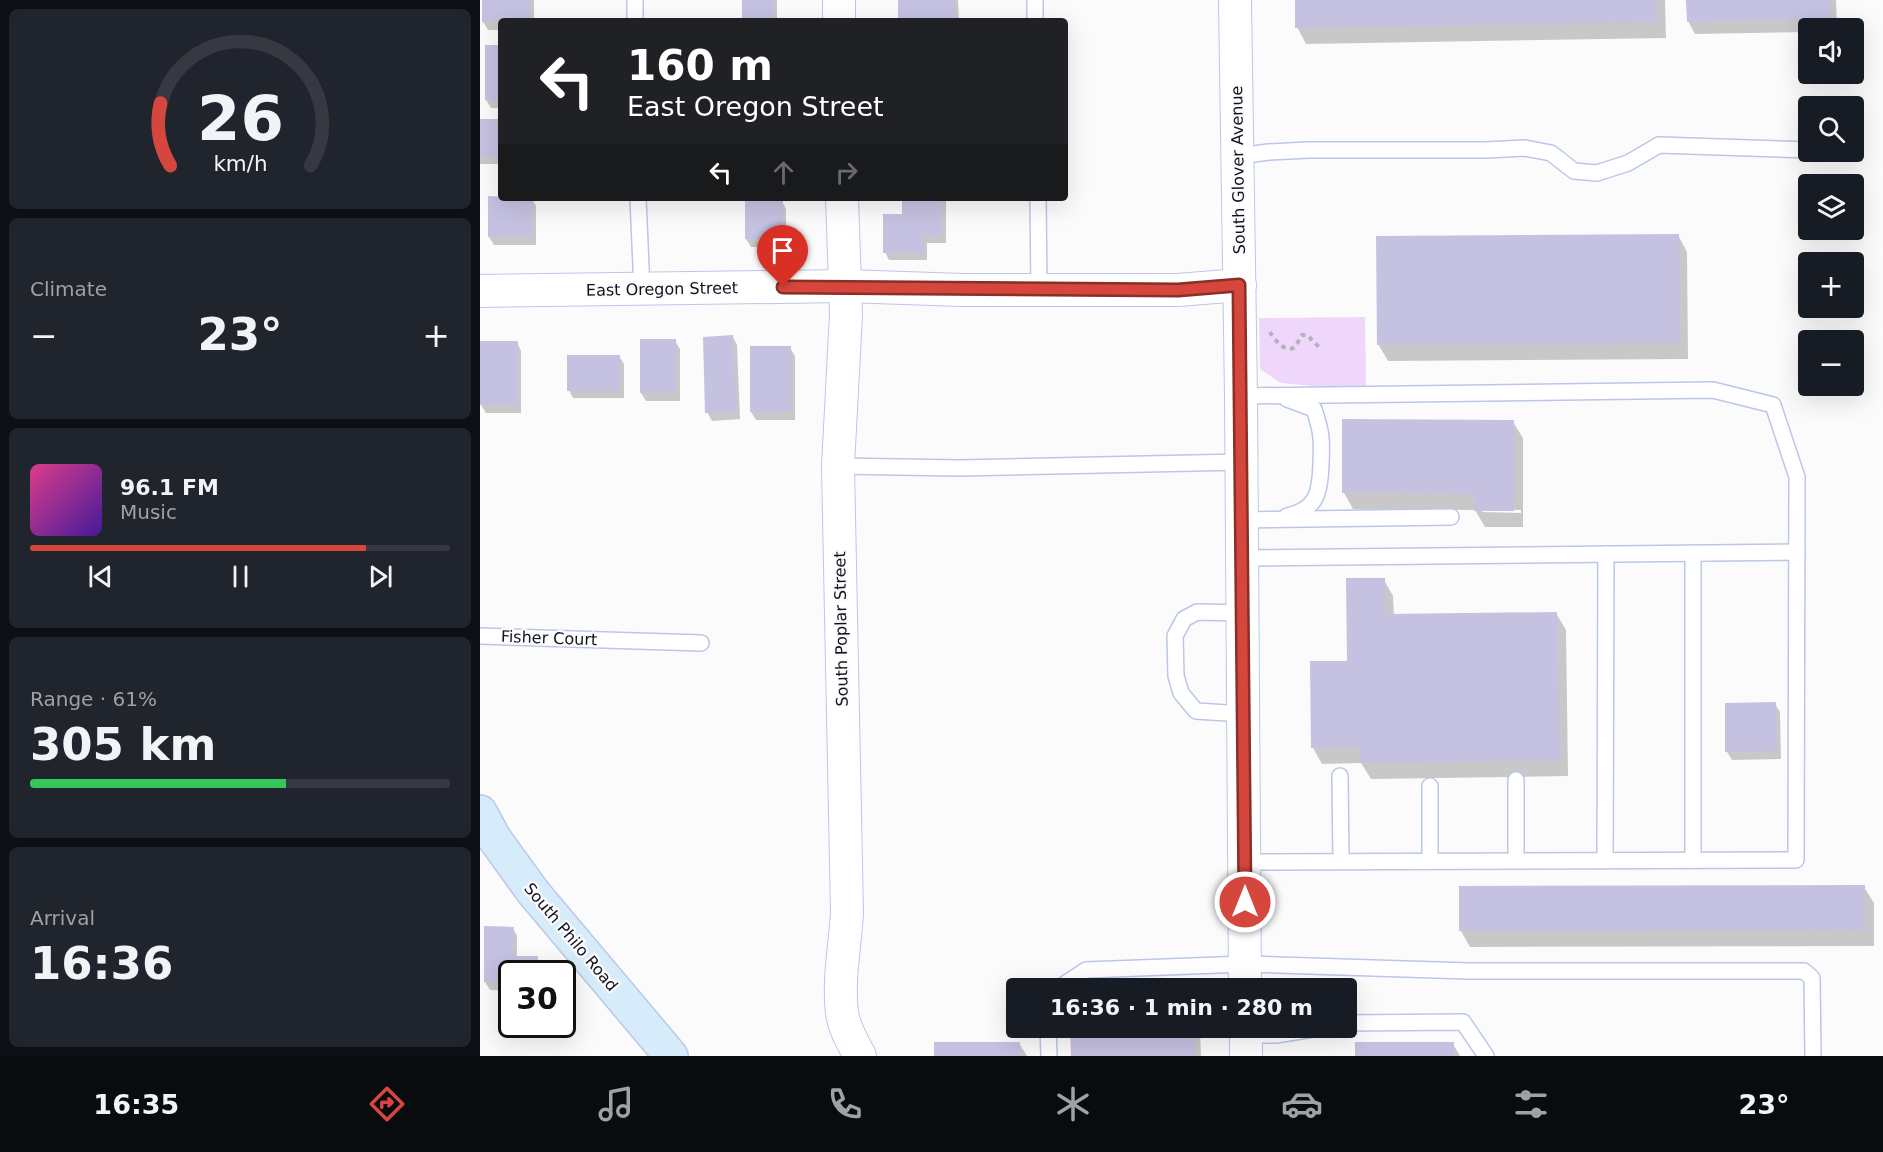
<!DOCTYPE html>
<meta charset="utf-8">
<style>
body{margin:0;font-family:"DejaVu Sans",sans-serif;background:#20242c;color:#f1f3f6;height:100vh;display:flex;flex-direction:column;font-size:22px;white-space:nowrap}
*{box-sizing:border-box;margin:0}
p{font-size:20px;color:#9ea1a6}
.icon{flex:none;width:33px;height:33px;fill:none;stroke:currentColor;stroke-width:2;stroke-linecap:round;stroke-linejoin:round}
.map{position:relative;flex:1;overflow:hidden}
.side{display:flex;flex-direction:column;gap:9px;padding:9px;background:#0d0f14;width:480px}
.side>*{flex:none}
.top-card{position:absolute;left:18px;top:18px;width:570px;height:183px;border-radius:6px;box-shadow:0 6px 24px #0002;background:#202124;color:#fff;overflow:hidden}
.buttons{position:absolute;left:1318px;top:18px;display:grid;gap:12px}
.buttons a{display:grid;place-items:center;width:66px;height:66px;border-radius:6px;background:#171b24;box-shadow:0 6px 24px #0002;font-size:30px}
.speed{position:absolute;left:18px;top:960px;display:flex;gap:12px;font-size:30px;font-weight:700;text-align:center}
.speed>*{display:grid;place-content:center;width:78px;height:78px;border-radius:50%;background:#171b24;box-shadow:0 6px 24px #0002;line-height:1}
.speed .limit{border:3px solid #111;border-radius:9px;background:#fff;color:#111}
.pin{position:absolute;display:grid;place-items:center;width:51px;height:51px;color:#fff;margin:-62px -26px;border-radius:50% 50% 50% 0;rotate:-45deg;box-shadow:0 0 6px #0007}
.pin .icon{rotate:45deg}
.me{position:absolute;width:66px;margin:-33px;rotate:0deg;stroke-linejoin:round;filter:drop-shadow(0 0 4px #0008)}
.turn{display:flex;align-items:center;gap:21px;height:126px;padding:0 30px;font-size:27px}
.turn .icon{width:78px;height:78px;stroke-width:2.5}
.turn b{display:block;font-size:42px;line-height:51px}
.lanes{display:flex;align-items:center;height:57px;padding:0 30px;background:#0003;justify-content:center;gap:30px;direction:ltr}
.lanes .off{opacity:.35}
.big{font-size:45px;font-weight:600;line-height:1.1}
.side .card{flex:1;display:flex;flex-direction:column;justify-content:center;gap:9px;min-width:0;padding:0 21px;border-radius:9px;background:#20242c}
.side .dial{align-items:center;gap:0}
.dial svg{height:156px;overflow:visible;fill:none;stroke:#363941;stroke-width:7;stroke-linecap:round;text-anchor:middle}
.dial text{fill:#f1f3f6;stroke:none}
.song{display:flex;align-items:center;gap:18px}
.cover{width:72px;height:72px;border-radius:9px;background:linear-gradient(135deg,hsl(330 70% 55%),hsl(260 70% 35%))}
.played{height:6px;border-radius:3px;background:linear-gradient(90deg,#d5473d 80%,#363941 80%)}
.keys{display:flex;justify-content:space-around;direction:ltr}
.heat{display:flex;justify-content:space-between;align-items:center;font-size:33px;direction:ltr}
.charge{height:9px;border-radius:4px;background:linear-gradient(90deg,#34c759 61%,#363941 0)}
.trip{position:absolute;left:526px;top:978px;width:351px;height:60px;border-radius:6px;background:#171b24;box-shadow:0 6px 24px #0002;font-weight:600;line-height:60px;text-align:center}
.tab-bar{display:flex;height:96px;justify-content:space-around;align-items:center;background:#090b0e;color:#9ea1a6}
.tab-bar .icon{width:42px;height:42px}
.tab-bar .on{color:#d5473d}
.tab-bar b{font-size:27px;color:#f1f3f6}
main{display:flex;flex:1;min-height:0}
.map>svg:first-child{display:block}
.green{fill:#eed7fa}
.shadow{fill:#0003;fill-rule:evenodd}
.building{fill:#c5c1e1}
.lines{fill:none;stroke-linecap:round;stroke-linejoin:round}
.service-casing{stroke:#bac8e6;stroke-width:18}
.minor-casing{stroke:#bac8e6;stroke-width:34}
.secondary-casing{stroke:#bac8e6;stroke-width:36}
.path{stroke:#b1b3b6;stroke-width:4;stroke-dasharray:4.5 4.5;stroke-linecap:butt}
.service{stroke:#fff;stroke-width:15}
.minor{stroke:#fff;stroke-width:32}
.secondary{stroke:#d7ecfb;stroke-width:33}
.route-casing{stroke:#8a2e28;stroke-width:15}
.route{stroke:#d5473d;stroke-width:10}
.labels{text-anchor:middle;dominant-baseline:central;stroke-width:4.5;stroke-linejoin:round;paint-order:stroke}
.street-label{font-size:16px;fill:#10141f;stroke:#fbfbfb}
</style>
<main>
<section class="side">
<div class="card dial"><svg viewBox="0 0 100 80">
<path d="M14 69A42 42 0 1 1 86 69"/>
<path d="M14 69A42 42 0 0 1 9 37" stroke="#d5473d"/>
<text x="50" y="56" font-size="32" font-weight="700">26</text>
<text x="50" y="72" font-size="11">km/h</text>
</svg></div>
<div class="card"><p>Climate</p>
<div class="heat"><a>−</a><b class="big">23°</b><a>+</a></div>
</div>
<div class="card">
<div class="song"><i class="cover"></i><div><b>96.1 FM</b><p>Music</p></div></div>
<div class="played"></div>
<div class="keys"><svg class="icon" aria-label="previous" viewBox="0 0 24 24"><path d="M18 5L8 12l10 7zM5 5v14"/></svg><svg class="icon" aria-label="pause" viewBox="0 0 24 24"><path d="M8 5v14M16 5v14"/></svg><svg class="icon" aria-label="next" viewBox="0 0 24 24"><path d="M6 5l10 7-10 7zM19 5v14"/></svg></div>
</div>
<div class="card"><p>Range · 61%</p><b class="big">305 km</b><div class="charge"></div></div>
<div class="card"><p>Arrival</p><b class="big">16:36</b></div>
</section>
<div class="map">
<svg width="1403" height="1056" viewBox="0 0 1403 1056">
<rect width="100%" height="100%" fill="#fbfbfb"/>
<!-- green -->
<polygon class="green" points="885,317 886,386 843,387 801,383 780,369 779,318"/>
<!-- shadow -->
<g class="shadow">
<polygon points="3,0 54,0 54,21 21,21 21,30 8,30 3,22"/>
<rect x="263" y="0" width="34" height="21"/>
<polygon points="419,0 478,0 479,21 419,21"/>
<polygon points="816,0 1185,0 1186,38 826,44 817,27"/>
<polygon points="1208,0 1356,0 1357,28 1329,28 1329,32 1215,34 1208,21"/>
<polygon points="21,47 21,108 11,108 6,100"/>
<polygon points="0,120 21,120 21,164 1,164 0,163"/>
<polygon points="52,198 56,206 56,245 14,245 9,237"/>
<polygon points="423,198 466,198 466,243 447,243 447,260 409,260 405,252 423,216"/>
<polygon points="302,201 306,209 306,247 271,247 266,239"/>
<polygon points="1198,235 1207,252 1208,359 908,361 898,344"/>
<polygon points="253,337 257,345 260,419 232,421 227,412"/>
<polygon points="195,341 200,349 200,401 166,401 161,393"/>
<polygon points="37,342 41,351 41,413 6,413 1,405"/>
<polygon points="310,348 315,356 315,420 276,420 271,412"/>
<polygon points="139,356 144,364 144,398 93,398 89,390"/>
<path d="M1033,422L1043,438V527H1005L995,510L873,509L864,493ZM1000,509L1041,510V513L1003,512Z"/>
<polygon points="904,580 913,596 914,616 1076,613 1086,630 1088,776 891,779 881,763 842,764 833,748"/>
<polygon points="1295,704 1300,712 1301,759 1252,760 1247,752 1246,705"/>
<polygon points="1384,887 1394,903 1394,946 990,947 981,931"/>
<polygon points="5,928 33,928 37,936 37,958 57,958 62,966 62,974 32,974 29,991 10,990 5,982"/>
<polygon points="592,1028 718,1028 720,1031 721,1056 592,1056"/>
<polygon points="539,1043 547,1056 456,1056"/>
<polygon points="973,1044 980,1056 876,1056"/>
</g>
<!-- building -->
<g class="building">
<polygon points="2,0 50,0 50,21 2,22"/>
<rect x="262" y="0" width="32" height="21"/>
<rect x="418" y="0" width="57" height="21"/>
<polygon points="815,0 1177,0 1177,22 815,28"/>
<polygon points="1206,0 1350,0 1351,19 1207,22"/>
<rect x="5" y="45" width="16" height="55"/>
<rect x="0" y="119" width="21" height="37"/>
<polygon points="8,196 52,198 52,237 8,237"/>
<polygon points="422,198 462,198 462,236 444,236 444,253 403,253 403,214 422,214"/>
<rect x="265" y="200" width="38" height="39"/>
<polygon points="1199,234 1200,343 897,345 896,236"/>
<polygon points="253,335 256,412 225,413 223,337"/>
<rect x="160" y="339" width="36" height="54"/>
<rect x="0" y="341" width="38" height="64"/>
<rect x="270" y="346" width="41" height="66"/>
<rect x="87" y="355" width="53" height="36"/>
<polygon points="862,419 1034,420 1034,511 994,511 994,494 862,493"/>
<polygon points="866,578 905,578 905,614 1077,612 1080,760 880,763 879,747 831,748 830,661 867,661"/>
<polygon points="1296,702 1297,751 1245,752 1245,703"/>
<polygon points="1385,885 1385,930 979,931 979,886"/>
<polygon points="4,926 34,927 33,956 58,956 58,973 25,973 25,983 4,982"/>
<polygon points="590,1028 714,1028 715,1056 591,1056"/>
<rect x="454" y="1042" width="86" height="14"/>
<rect x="875" y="1042" width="99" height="14"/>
</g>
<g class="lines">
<!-- service casing -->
<g class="service-casing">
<g id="service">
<polyline points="155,0 155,21"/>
<polyline points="555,0 555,21"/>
<polyline points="757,156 789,152 828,150 1005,150 1045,148 1071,153 1094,171 1117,173 1148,163 1179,145 1329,150"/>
<polyline points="158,198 162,290"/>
<polyline points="558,198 559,290"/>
<polyline points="761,396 1233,390 1293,405 1317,477 1316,860 764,862"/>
<path d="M807,399L834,409C842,433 842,440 841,464C840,492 837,510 807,516"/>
<polyline points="358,466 480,468 762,462"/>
<polyline points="762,520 971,517"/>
<polyline points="1213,553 1213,860"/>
<polyline points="762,558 1317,552"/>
<polyline points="763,613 717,612 704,619 695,636 696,676 701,693 716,711 763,714"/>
<polyline points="0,636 221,643"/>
<polyline points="860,776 861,861"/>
<polyline points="1036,780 1036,860"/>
<polyline points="950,786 950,861"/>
<polyline points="1125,860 1126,554"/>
<polyline points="579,988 606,970 765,964 988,971 1324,971 1332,978 1333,1056"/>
<polyline points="867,1023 983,1022 1006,1056"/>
<polyline points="568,1028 569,1056"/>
<polyline points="766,1035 796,1035 839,1028"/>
</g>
</g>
<!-- minor casing -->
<g class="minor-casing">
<g id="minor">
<polyline points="359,0 359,21"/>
<polyline points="755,0 761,396 765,988"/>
<path d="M362,198L366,314L358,466L367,913C365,945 358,981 362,1013C364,1028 373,1043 380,1056"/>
<polyline points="0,291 365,286 483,290 698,290 760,285"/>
<polyline points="766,1028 766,1056"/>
</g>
</g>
<!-- secondary casing -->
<g class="secondary-casing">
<polyline id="secondary" points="0,812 14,838 53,892 191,1056"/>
</g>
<!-- path -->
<path class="path" d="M790,332C793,338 804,352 813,348C817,346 819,339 822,335H827L839,347"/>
<!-- service -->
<use href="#service" class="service"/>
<!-- minor -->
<use href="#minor" class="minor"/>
<!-- secondary -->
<use href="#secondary" class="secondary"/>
</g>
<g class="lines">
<!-- route casing -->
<g class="route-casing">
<polyline id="route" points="303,287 698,290 759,285 765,902"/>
</g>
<!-- route -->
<use href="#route" class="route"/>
</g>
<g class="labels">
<!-- street labels -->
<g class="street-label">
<text transform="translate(758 170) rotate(-91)">South Glover Avenue</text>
<text transform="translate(182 289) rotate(-1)">East Oregon Street</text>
<text transform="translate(361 629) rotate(-91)">South Poplar Street</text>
<text transform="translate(69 638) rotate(2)">Fisher Court</text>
<text transform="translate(91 937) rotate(50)">South Philo Road</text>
</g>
</g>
</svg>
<div class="buttons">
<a><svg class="icon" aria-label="sound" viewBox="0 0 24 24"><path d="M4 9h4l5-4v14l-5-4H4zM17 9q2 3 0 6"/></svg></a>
<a><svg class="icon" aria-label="search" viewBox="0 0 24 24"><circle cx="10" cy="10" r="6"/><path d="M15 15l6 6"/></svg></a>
<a><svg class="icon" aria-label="layers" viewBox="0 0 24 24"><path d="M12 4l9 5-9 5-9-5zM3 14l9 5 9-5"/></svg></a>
<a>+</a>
<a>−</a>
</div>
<div class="speed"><div class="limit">30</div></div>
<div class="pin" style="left:303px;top:287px;background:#d93025"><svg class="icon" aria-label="arrive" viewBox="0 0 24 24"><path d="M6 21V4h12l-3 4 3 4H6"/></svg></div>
<svg class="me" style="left:765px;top:902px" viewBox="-20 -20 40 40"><circle r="17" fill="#d5473d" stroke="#fff" stroke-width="3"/><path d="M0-11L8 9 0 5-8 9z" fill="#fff"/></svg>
<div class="trip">16:36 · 1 min · 280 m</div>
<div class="top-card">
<div class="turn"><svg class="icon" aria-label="left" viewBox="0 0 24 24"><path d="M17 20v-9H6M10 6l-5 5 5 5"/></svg><div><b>160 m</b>East Oregon Street</div></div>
<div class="lanes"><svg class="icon" aria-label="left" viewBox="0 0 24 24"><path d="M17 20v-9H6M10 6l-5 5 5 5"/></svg><svg class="icon off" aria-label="ahead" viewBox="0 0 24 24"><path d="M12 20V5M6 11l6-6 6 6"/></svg><svg class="icon off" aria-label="right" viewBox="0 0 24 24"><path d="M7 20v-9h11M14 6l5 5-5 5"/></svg></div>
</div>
</div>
</main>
<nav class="tab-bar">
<b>16:35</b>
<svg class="icon on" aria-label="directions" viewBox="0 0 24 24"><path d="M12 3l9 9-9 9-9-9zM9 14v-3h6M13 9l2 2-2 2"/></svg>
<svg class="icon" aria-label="music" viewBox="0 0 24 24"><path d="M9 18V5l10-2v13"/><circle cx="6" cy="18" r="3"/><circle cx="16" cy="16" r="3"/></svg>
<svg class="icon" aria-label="phone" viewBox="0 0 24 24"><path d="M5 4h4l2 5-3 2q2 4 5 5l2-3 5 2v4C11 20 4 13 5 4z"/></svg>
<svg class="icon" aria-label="climate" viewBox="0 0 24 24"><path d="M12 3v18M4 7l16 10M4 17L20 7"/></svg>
<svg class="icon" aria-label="car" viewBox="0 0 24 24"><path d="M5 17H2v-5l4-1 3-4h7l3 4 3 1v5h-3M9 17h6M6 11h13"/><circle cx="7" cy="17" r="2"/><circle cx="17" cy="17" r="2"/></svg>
<svg class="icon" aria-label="filters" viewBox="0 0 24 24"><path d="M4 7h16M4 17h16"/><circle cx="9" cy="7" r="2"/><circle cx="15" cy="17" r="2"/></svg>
<b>23°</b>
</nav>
